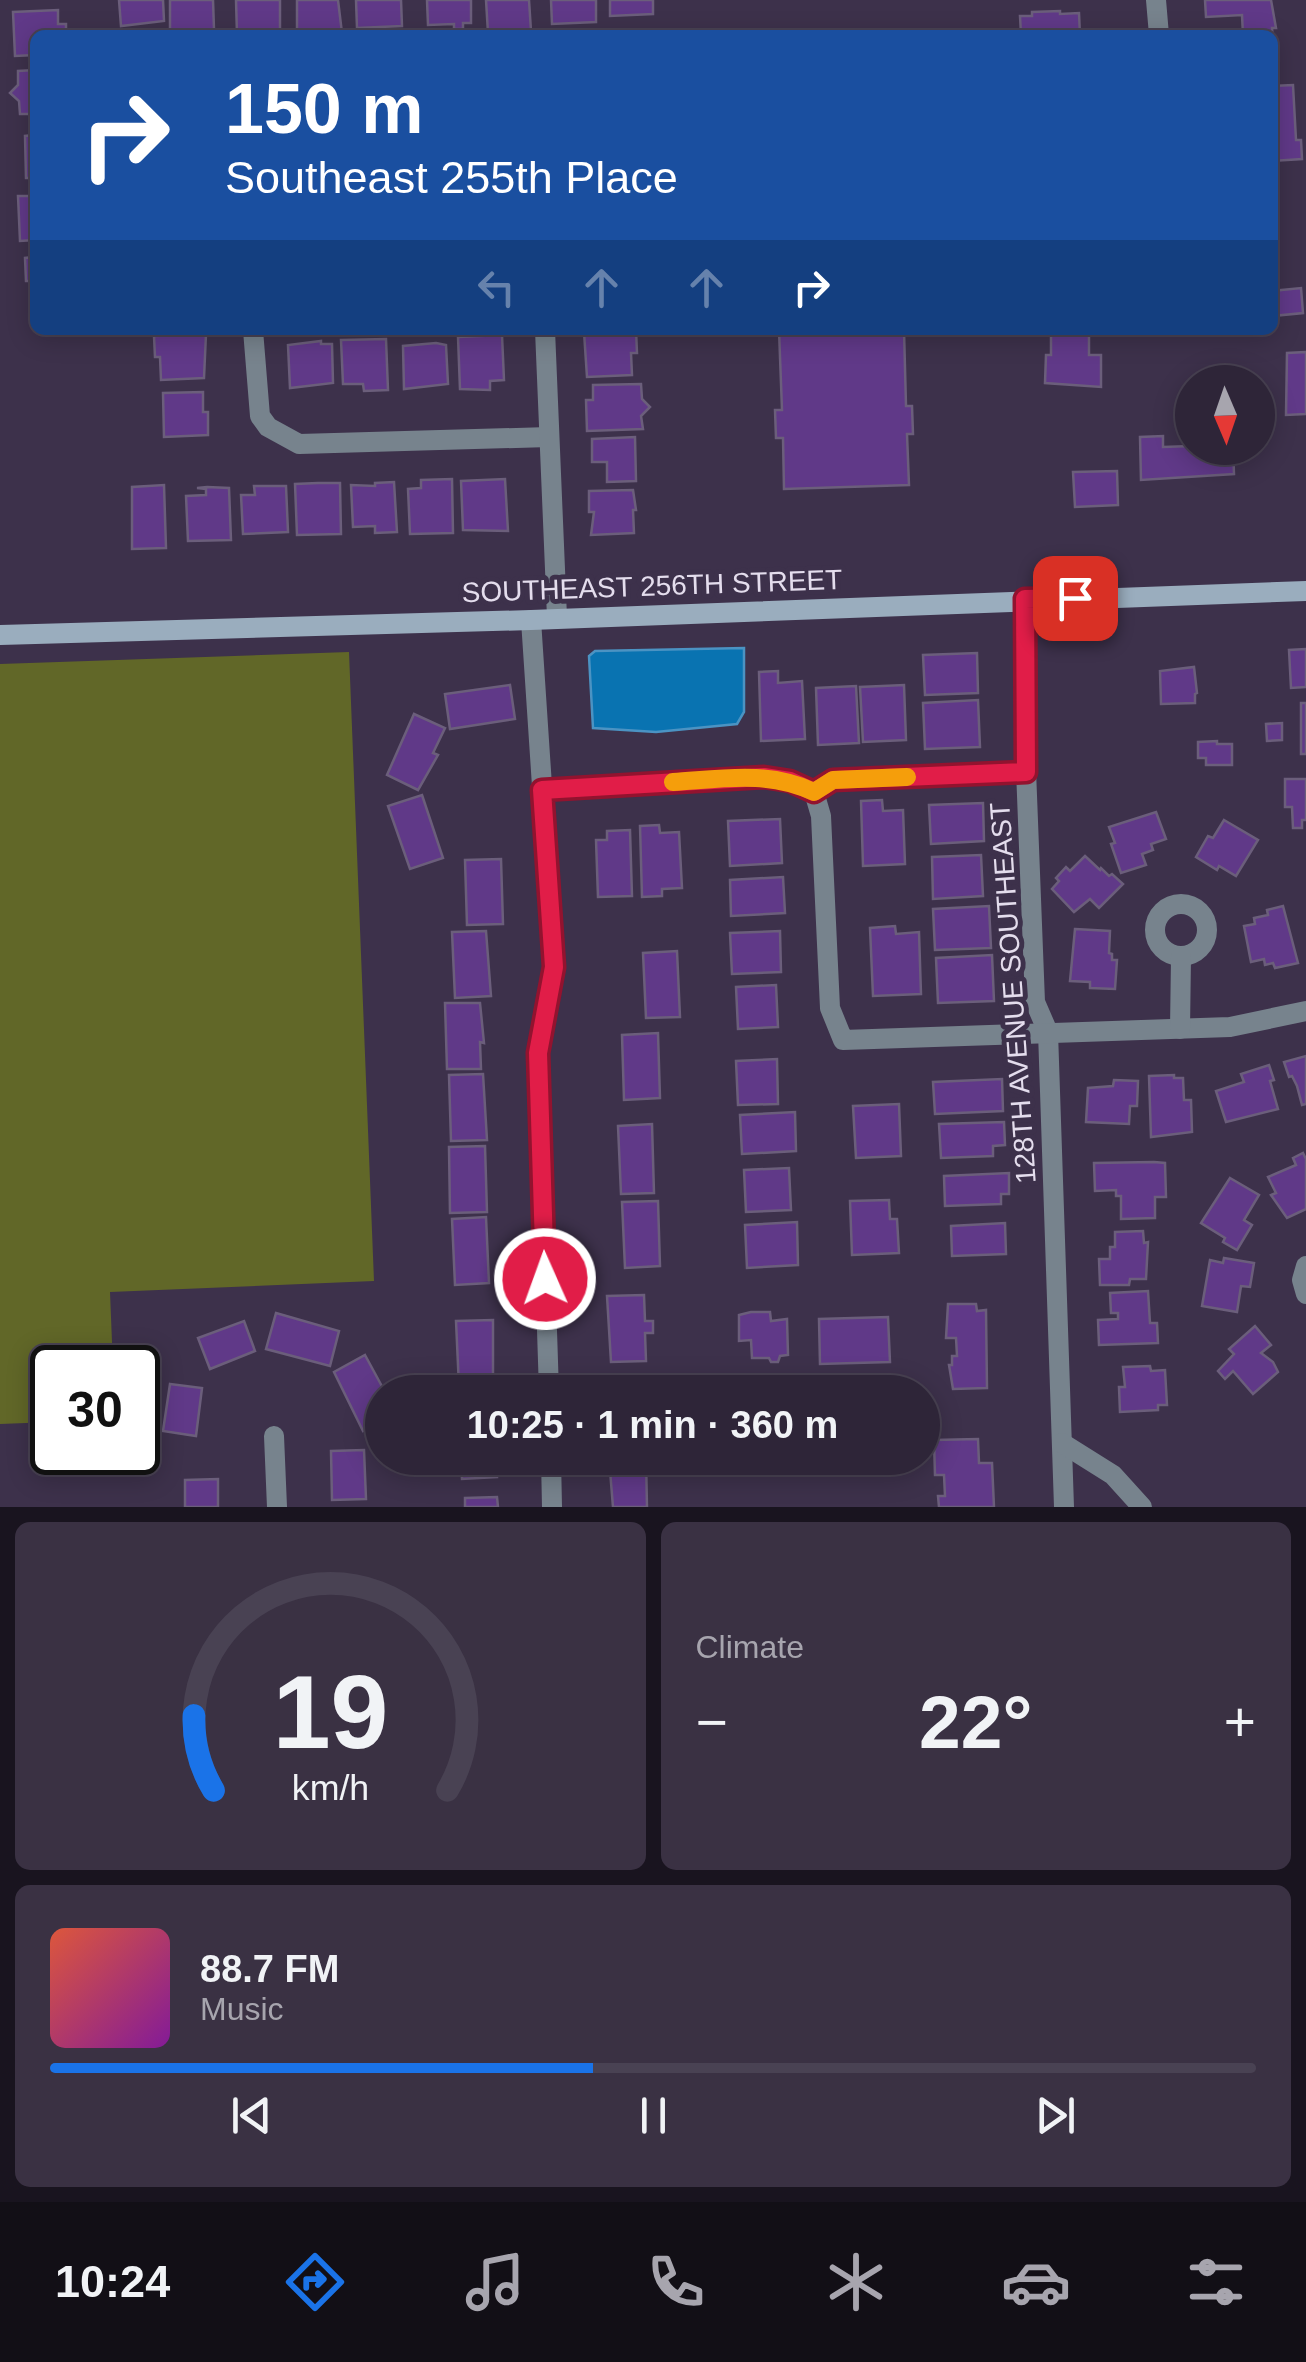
<!DOCTYPE html>
<meta charset="utf-8">
<style>
body{margin:0;font-family:Arial,sans-serif;background:#3a3143;color:#f1f3f6;height:100vh;display:flex;flex-direction:column;font-size:38px;white-space:nowrap}
*{box-sizing:border-box;margin:0}
p{font-size:32px;color:#a7a5ae}
.icon{flex:none;width:55px;height:55px;fill:none;stroke:currentColor;stroke-width:2;stroke-linecap:round;stroke-linejoin:round}
.map{position:relative;height:1507px;overflow:hidden}
.side{display:flex;flex-direction:column;gap:15px;padding:15px;background:#19141f;flex:1}
.side>*{flex:none}
.guide{position:absolute;left:30px;top:30px;width:1248px;height:305px;border-radius:15px;box-shadow:0 5px 25px #0003,0 0 0 2px #494253;background:#1a4fa0;color:#fff;overflow:hidden}
.needle{width:65px;rotate:178deg}
.controls{position:absolute;left:1175px;top:365px;display:grid;gap:20px}
.controls a{display:grid;place-items:center;width:100px;height:100px;border-radius:50%;background:#2e2538;box-shadow:0 5px 25px #0003,0 0 0 2px #494253;font-size:50px}
.speed{position:absolute;left:30px;top:1345px;display:flex;gap:20px;font-size:50px;font-weight:700;text-align:center}
.speed>*{display:grid;place-content:center;width:130px;height:130px;border-radius:50%;background:#2e2538;box-shadow:0 5px 25px #0003,0 0 0 2px #494253;line-height:1}
.speed .limit{border:5px solid #111;border-radius:15px;background:#fff;color:#111}
.pin{position:absolute;display:grid;place-items:center;width:85px;height:85px;color:#fff;margin:-42px;border-radius:20px;box-shadow:0 5px 15px #0006}
.me{position:absolute;width:110px;margin:-55px;rotate:358deg;stroke-linejoin:round;filter:drop-shadow(0 0 8px #0008)}
.turn{display:flex;align-items:center;gap:35px;height:210px;padding:0 30px;font-size:45px}
.turn .icon{width:130px;height:130px;stroke-width:2.5}
.turn b{display:block;font-size:70px;line-height:85px}
.lanes{display:flex;align-items:center;height:95px;padding:0 30px;background:#0003;justify-content:center;gap:50px;direction:ltr}
.lanes .off{opacity:.35}
.big{font-size:75px;font-weight:700;line-height:1.1}
.side .card{flex:1;display:flex;flex-direction:column;justify-content:center;gap:15px;min-width:0;padding:0 35px;border-radius:15px;background:#3a3143}
.side .dial{align-items:center;gap:0}
.dial svg{height:260px;overflow:visible;fill:none;stroke:#494253;stroke-width:7;stroke-linecap:round;text-anchor:middle}
.dial text{fill:#f1f3f6;stroke:none}
.song{display:flex;align-items:center;gap:30px}
.cover{width:120px;height:120px;border-radius:15px;background:linear-gradient(135deg,hsl(10 70% 55%),hsl(290 70% 35%))}
.played{height:10px;border-radius:5px;background:linear-gradient(90deg,#1a73e8 45%,#494253 45%)}
.keys{display:flex;justify-content:space-around;direction:ltr}
.heat{display:flex;justify-content:space-between;align-items:center;font-size:55px;direction:ltr}
.side .tiles{flex:1;display:grid;gap:15px;grid-template-columns:1fr 1fr}
.card:last-child{grid-column:span 2}
.trip{position:absolute;left:365px;top:1375px;width:575px;height:100px;border-radius:50px;background:#2e2538;box-shadow:0 5px 25px #0003,0 0 0 2px #494253;font-weight:700;line-height:100px;text-align:center}
.menu{display:flex;height:160px;justify-content:space-around;align-items:center;background:#120f16;color:#a7a5ae}
.menu .icon{width:70px;height:70px}
.menu .active{color:#1a73e8}
.menu b{font-size:45px;color:#f1f3f6}
.map>svg:first-child{display:block}
.green{fill:#616728}
.water{fill:#0973b1;stroke:#4b93c3;stroke-width:2.5}
.building{fill:#603988;stroke:#6b5e7b;stroke-width:2.5}
.lines{fill:none;stroke-linecap:round;stroke-linejoin:round}
.minor{stroke:#77838d;stroke-width:20}
.secondary{stroke:#9aadbe;stroke-width:20}
.route-casing{stroke:#92132f;stroke-width:25}
.route{stroke:#e11d48;stroke-width:18}
.slow{stroke:#f59e0b;stroke-width:18}
.labels{text-anchor:middle;dominant-baseline:central;stroke-width:10;stroke-linejoin:round;paint-order:stroke}
.street-label{font-size:28px;fill:#e4dded;stroke:#3d314b}
</style>
<div class="map">
<svg width="1306" height="1507" viewBox="0 0 1306 1507">
<rect width="100%" height="100%" fill="#3d314b"/>
<!-- green -->
<polygon class="green" points="349,652 374,1281 110,1292 113,1367 52,1368 52,1422 0,1424 0,664"/>
<!-- water -->
<polygon class="water" points="744,648 744,712 737,724 656,732 593,728 589,656 595,651"/>
<!-- building -->
<g class="building">
<polygon points="119,0 163,0 164,21 121,26"/>
<polygon points="170,0 213,0 214,29 170,33"/>
<polygon points="236,0 280,0 280,35 237,35"/>
<polygon points="297,0 338,0 342,33 297,34"/>
<polygon points="356,0 401,0 402,26 357,28"/>
<polygon points="427,0 471,0 471,23 463,23 463,29 454,29 454,24 428,25"/>
<polygon points="486,0 529,0 531,31 518,31 515,35 488,33"/>
<polygon points="551,0 596,0 596,22 552,24"/>
<polygon points="610,0 653,0 653,14 610,16"/>
<polygon points="1205,0 1271,0 1276,28 1272,28 1273,40 1272,35 1243,35 1242,15 1206,17"/>
<polygon points="58,10 58,24 66,24 66,35 35,35 35,55 15,56 13,12"/>
<polygon points="1060,11 1060,14 1079,13 1080,35 1021,35 1020,16 1032,16 1032,12"/>
<polygon points="35,70 35,114 20,114 19,101 10,93 18,85 18,71"/>
<polygon points="1293,85 1296,140 1301,140 1302,159 1272,161 1272,86"/>
<polygon points="35,135 35,178 26,178 25,136"/>
<polygon points="18,196 35,196 35,240 20,241"/>
<polygon points="35,257 35,302 33,302 32,281 26,281 25,258"/>
<polygon points="1301,288 1303,313 1272,316 1272,291"/>
<polygon points="636,330 637,353 631,353 632,375 587,377 584,332"/>
<polygon points="779,330 904,330 906,406 912,406 913,434 907,434 909,485 784,489 783,438 776,438 775,410 782,410"/>
<polygon points="1051,330 1089,330 1089,355 1101,355 1101,387 1045,383 1046,355 1051,355"/>
<polygon points="206,334 204,378 161,380 160,357 155,357 154,336"/>
<polygon points="502,335 504,380 490,381 490,390 460,389 458,337"/>
<polygon points="386,339 388,390 364,391 363,384 343,384 341,340"/>
<polygon points="321,341 321,344 332,344 333,383 290,388 288,345"/>
<polygon points="436,343 446,345 448,384 404,389 403,346"/>
<polygon points="1306,352 1306,414 1286,415 1287,353"/>
<polygon points="641,384 642,399 650,407 641,416 643,429 587,431 586,400 593,400 593,385"/>
<polygon points="203,392 203,412 208,412 208,435 164,437 163,393"/>
<polygon points="1191,430 1192,448 1233,448 1234,474 1141,480 1140,437 1163,436 1163,447 1191,446"/>
<polygon points="635,437 636,481 607,482 607,462 592,462 592,439"/>
<polygon points="1117,471 1118,505 1075,507 1073,472"/>
<polygon points="452,479 453,533 410,534 408,489 421,488 421,480"/>
<polygon points="505,479 508,531 463,530 461,481"/>
<polygon points="394,482 397,532 375,533 375,526 353,527 351,485 375,486 375,483"/>
<polygon points="318,483 340,483 341,534 297,535 295,484"/>
<polygon points="164,485 166,548 132,549 132,487"/>
<polygon points="254,486 286,486 288,532 243,534 241,495 255,495"/>
<polygon points="207,487 229,488 231,540 188,541 186,496 206,495 206,489 197,488"/>
<polygon points="633,490 636,510 633,510 634,533 591,535 594,512 589,512 589,491"/>
<polygon points="1306,649 1306,687 1291,688 1289,650"/>
<polygon points="977,653 978,693 925,695 923,655"/>
<polygon points="1194,667 1197,693 1195,694 1195,703 1161,704 1160,671"/>
<polygon points="778,671 778,683 802,681 805,739 761,741 759,672"/>
<polygon points="510,685 515,719 450,729 445,694"/>
<polygon points="904,685 906,740 863,742 860,687"/>
<polygon points="856,686 859,743 818,745 816,688"/>
<polygon points="978,700 980,747 925,749 923,703"/>
<rect x="1301" y="703" width="5" height="51"/>
<polygon points="414,714 445,728 433,753 438,755 418,790 387,775"/>
<polygon points="1282,723 1282,740 1267,741 1266,724"/>
<polygon points="1217,741 1217,744 1232,744 1232,765 1206,765 1206,758 1198,758 1198,742"/>
<polygon points="1285,779 1306,779 1306,820 1302,820 1302,828 1293,828 1292,807 1285,807"/>
<polygon points="422,795 443,858 410,869 388,806"/>
<polygon points="882,800 883,811 903,810 905,864 863,866 861,801"/>
<polygon points="983,803 984,841 931,844 929,805"/>
<polygon points="1156,812 1166,839 1151,844 1153,850 1142,854 1146,865 1121,873 1111,844 1115,843 1109,827"/>
<polygon points="780,819 782,863 730,866 728,821"/>
<polygon points="1224,820 1258,840 1236,876 1219,866 1217,870 1196,857 1208,836 1213,838"/>
<polygon points="659,825 660,833 679,832 682,888 662,889 662,896 642,897 640,826"/>
<polygon points="630,830 632,896 598,897 596,840 607,840 607,831"/>
<polygon points="981,855 983,896 933,899 932,857"/>
<polygon points="1085,856 1100,870 1101,868 1109,876 1112,874 1123,884 1099,908 1090,899 1074,912 1052,889 1059,881 1056,878 1066,867 1070,871"/>
<polygon points="501,859 503,924 467,925 465,860"/>
<polygon points="783,877 785,913 731,916 730,880"/>
<polygon points="989,906 991,948 935,950 933,909"/>
<polygon points="1283,906 1298,963 1275,968 1273,963 1265,965 1264,959 1251,962 1244,926 1255,924 1254,918 1268,915 1267,910"/>
<polygon points="895,926 896,934 919,932 921,994 873,996 870,928"/>
<polygon points="1075,929 1110,931 1109,953 1112,954 1112,960 1117,960 1115,989 1090,988 1090,982 1070,981"/>
<polygon points="486,931 491,996 455,998 452,932"/>
<polygon points="780,931 781,972 732,974 730,933"/>
<polygon points="677,951 680,1017 646,1018 643,953"/>
<polygon points="992,955 994,1001 938,1003 936,958"/>
<polygon points="776,985 778,1027 738,1029 736,987"/>
<polygon points="445,1003 480,1003 484,1043 480,1042 481,1069 447,1069"/>
<polygon points="658,1033 660,1098 624,1100 622,1035"/>
<polygon points="1306,1056 1306,1104 1302,1105 1297,1086 1292,1076 1289,1077 1284,1062"/>
<polygon points="777,1059 778,1104 738,1105 736,1061"/>
<polygon points="1269,1065 1274,1080 1270,1081 1278,1109 1226,1122 1216,1091 1244,1082 1241,1074"/>
<polygon points="483,1074 487,1140 451,1141 449,1075"/>
<polygon points="1174,1075 1174,1078 1183,1078 1184,1100 1191,1100 1192,1132 1151,1137 1149,1076"/>
<polygon points="1002,1079 1003,1111 935,1114 933,1082"/>
<polygon points="1114,1080 1138,1081 1137,1106 1130,1106 1129,1124 1086,1122 1088,1088 1113,1086"/>
<polygon points="899,1104 901,1156 856,1158 853,1106"/>
<polygon points="795,1112 796,1151 742,1154 740,1115"/>
<polygon points="1004,1122 1005,1145 993,1146 993,1156 941,1158 939,1124"/>
<polygon points="652,1124 654,1193 621,1194 618,1126"/>
<polygon points="485,1146 487,1212 450,1213 449,1147"/>
<polygon points="1303,1153 1306,1159 1306,1209 1287,1218 1271,1195 1276,1193 1268,1177 1296,1165 1293,1158"/>
<polygon points="1154,1162 1165,1163 1166,1197 1155,1197 1155,1218 1121,1219 1121,1196 1116,1196 1116,1190 1095,1191 1094,1163"/>
<polygon points="789,1168 791,1210 746,1212 744,1170"/>
<polygon points="1009,1173 1009,1194 1001,1194 1001,1204 945,1206 944,1176"/>
<polygon points="1230,1178 1259,1195 1244,1220 1252,1225 1237,1250 1223,1242 1225,1238 1201,1223"/>
<polygon points="889,1200 890,1219 897,1219 899,1253 852,1255 850,1201"/>
<polygon points="658,1201 660,1266 625,1268 622,1202"/>
<polygon points="486,1217 489,1283 455,1285 452,1219"/>
<polygon points="797,1222 798,1265 747,1268 745,1225"/>
<polygon points="1005,1223 1006,1254 952,1256 951,1226"/>
<polygon points="1143,1231 1144,1243 1148,1242 1146,1279 1130,1279 1129,1285 1100,1285 1099,1259 1110,1259 1110,1247 1115,1247 1115,1232"/>
<polygon points="1224,1258 1254,1263 1250,1287 1241,1286 1237,1312 1202,1306 1210,1260 1223,1263"/>
<polygon points="1148,1291 1150,1323 1157,1323 1158,1343 1099,1345 1098,1320 1118,1319 1118,1313 1111,1313 1110,1293"/>
<polygon points="644,1295 645,1321 653,1321 653,1333 645,1333 646,1361 611,1362 607,1296"/>
<polygon points="948,1304 976,1304 977,1311 986,1310 987,1388 953,1389 949,1365 952,1365 952,1356 957,1356 956,1338 946,1338"/>
<polygon points="751,1312 770,1312 771,1321 787,1319 788,1355 780,1356 778,1362 771,1362 769,1358 752,1358 751,1340 739,1341 739,1315"/>
<polygon points="276,1313 339,1331 330,1366 266,1349"/>
<polygon points="888,1317 890,1362 820,1364 819,1319"/>
<polygon points="493,1320 493,1386 459,1387 456,1321"/>
<polygon points="244,1321 255,1351 210,1369 198,1338"/>
<polygon points="1255,1326 1271,1345 1261,1353 1273,1362 1278,1372 1253,1394 1233,1371 1225,1379 1218,1371 1234,1354 1229,1349"/>
<polygon points="365,1355 385,1392 382,1420 363,1431 334,1372"/>
<polygon points="1150,1366 1151,1371 1165,1370 1167,1405 1158,1405 1158,1410 1120,1412 1119,1387 1125,1387 1123,1367"/>
<polygon points="645,1378 645,1392 610,1392 609,1379"/>
<polygon points="170,1384 202,1388 196,1436 163,1431"/>
<polygon points="978,1439 979,1463 992,1463 994,1507 939,1507 938,1496 945,1496 944,1475 935,1475 934,1440"/>
<polygon points="364,1450 366,1499 332,1500 331,1451"/>
<polygon points="461,1458 496,1458 497,1477 462,1479"/>
<polygon points="609,1458 646,1458 647,1507 613,1507"/>
<polygon points="218,1479 218,1507 185,1507 185,1480"/>
<polygon points="497,1497 498,1507 465,1507 465,1498"/>
</g>
<g class="lines">
<!-- minor -->
<g class="minor">
<polyline points="1156,0 1159,35"/>
<polyline points="253,330 260,416 268,427 299,444 549,437"/>
<polyline points="545,330 557,617"/>
<polyline points="1025,599 1025,744 1035,1002 1048,1032 1064,1507"/>
<polyline points="531,620 554,967 538,1053 549,1392"/>
<polyline points="542,789 764,777 790,781 814,792 833,780 1026,772"/>
<polyline points="814,792 821,816 830,1008 843,1040 1230,1027 1306,1011"/>
<circle cx="1181" cy="930" r="26"/>
<polyline points="1180,1029 1181,957"/>
<polyline points="1306,1266 1302,1280 1306,1294"/>
<polyline points="274,1436 277,1507"/>
<polyline points="1062,1443 1113,1475 1142,1507"/>
<polyline points="551,1458 552,1507"/>
</g>
<!-- secondary -->
<polyline class="secondary" points="0,635 531,620 1306,591"/>
</g>
<g class="lines">
<!-- route casing -->
<g class="route-casing">
<polyline id="route" points="545,1279 538,1053 554,967 542,790 764,777 790,781 814,792 833,780 1026,772 1025,599 1075,598"/>
</g>
<!-- route -->
<use href="#route" class="route"/>
<!-- slow -->
<path class="slow" d="M673,782C721,779 768,770 814,792L833,780L907,777"/>
</g>
<g class="labels">
<!-- street labels -->
<g class="street-label">
<text transform="translate(652 586) rotate(-2)">SOUTHEAST 256TH STREET</text>
<text transform="translate(1013 993) rotate(-94)">128TH AVENUE SOUTHEAST</text>
</g>
</g>
</svg>
<div class="controls">
<a><svg class="needle" viewBox="-14 -14 28 28"><path d="M0-13l5 13h-10z" fill="#e53935"/><path d="M0 13l5-13h-10z" fill="#a7a5ae"/></svg></a>
</div>
<div class="speed"><div class="limit">30</div></div>
<div class="pin" style="left:1075px;top:598px;background:#d93025"><svg class="icon" aria-label="arrive" viewBox="0 0 24 24"><path d="M6 21V4h12l-3 4 3 4H6"/></svg></div>
<svg class="me" style="left:545px;top:1279px" viewBox="-20 -20 40 40"><circle r="17" fill="#e11d48" stroke="#fff" stroke-width="3"/><path d="M0-11L8 9 0 5-8 9z" fill="#fff"/></svg>
<div class="trip">10:25 · 1 min · 360 m</div>
<div class="guide">
<div class="turn"><svg class="icon" aria-label="right" viewBox="0 0 24 24"><path d="M7 20v-9h11M14 6l5 5-5 5"/></svg><div><b>150 m</b>Southeast 255th Place</div></div>
<div class="lanes"><svg class="icon off" aria-label="left" viewBox="0 0 24 24"><path d="M17 20v-9H6M10 6l-5 5 5 5"/></svg><svg class="icon off" aria-label="ahead" viewBox="0 0 24 24"><path d="M12 20V5M6 11l6-6 6 6"/></svg><svg class="icon off" aria-label="ahead" viewBox="0 0 24 24"><path d="M12 20V5M6 11l6-6 6 6"/></svg><svg class="icon" aria-label="right" viewBox="0 0 24 24"><path d="M7 20v-9h11M14 6l5 5-5 5"/></svg></div>
</div>
</div>
<section class="side">
<div class="tiles">
<div class="card dial"><svg viewBox="0 0 100 80">
<path d="M14 69A42 42 0 1 1 86 69"/>
<path d="M14 69A42 42 0 0 1 8 46" stroke="#1a73e8"/>
<text x="50" y="56" font-size="32" font-weight="700">19</text>
<text x="50" y="72" font-size="11">km/h</text>
</svg></div>
<div class="card"><p>Climate</p>
<div class="heat"><a>−</a><b class="big">22°</b><a>+</a></div>
</div>
<div class="card">
<div class="song"><i class="cover"></i><div><b>88.7 FM</b><p>Music</p></div></div>
<div class="played"></div>
<div class="keys"><svg class="icon" aria-label="previous" viewBox="0 0 24 24"><path d="M18 5L8 12l10 7zM5 5v14"/></svg><svg class="icon" aria-label="pause" viewBox="0 0 24 24"><path d="M8 5v14M16 5v14"/></svg><svg class="icon" aria-label="next" viewBox="0 0 24 24"><path d="M6 5l10 7-10 7zM19 5v14"/></svg></div>
</div>
</div>
</section>
<nav class="menu">
<b>10:24</b>
<svg class="icon active" aria-label="directions" viewBox="0 0 24 24"><path d="M12 3l9 9-9 9-9-9zM9 14v-3h6M13 9l2 2-2 2"/></svg>
<svg class="icon" aria-label="music" viewBox="0 0 24 24"><path d="M9 18V5l10-2v13"/><circle cx="6" cy="18" r="3"/><circle cx="16" cy="16" r="3"/></svg>
<svg class="icon" aria-label="phone" viewBox="0 0 24 24"><path d="M5 4h4l2 5-3 2q2 4 5 5l2-3 5 2v4C11 20 4 13 5 4z"/></svg>
<svg class="icon" aria-label="climate" viewBox="0 0 24 24"><path d="M12 3v18M4 7l16 10M4 17L20 7"/></svg>
<svg class="icon" aria-label="car" viewBox="0 0 24 24"><path d="M5 17H2v-5l4-1 3-4h7l3 4 3 1v5h-3M9 17h6M6 11h13"/><circle cx="7" cy="17" r="2"/><circle cx="17" cy="17" r="2"/></svg>
<svg class="icon" aria-label="filters" viewBox="0 0 24 24"><path d="M4 7h16M4 17h16"/><circle cx="9" cy="7" r="2"/><circle cx="15" cy="17" r="2"/></svg>
</nav>
